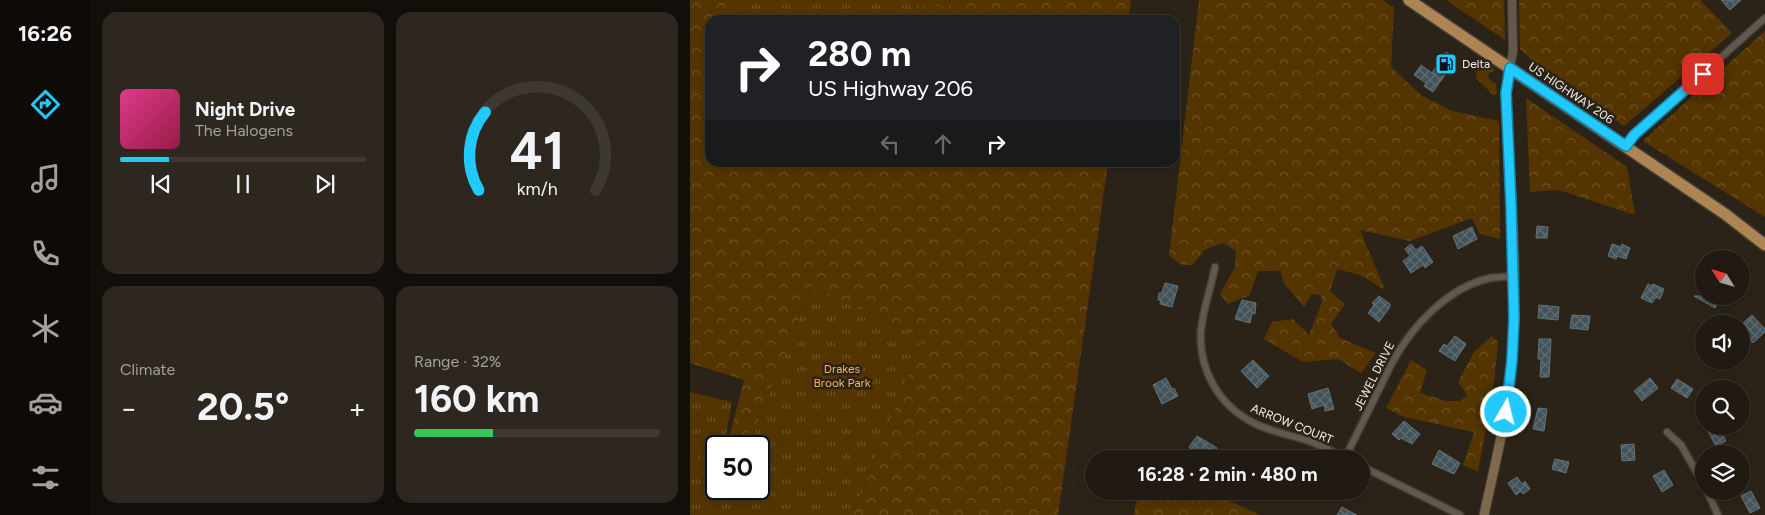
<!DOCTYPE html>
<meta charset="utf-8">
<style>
body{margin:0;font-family:Figtree,sans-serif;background:#2d2720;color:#f1f3f6;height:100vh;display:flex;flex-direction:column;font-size:19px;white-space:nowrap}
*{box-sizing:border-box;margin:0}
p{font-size:16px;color:#a2a19f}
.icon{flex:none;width:28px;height:28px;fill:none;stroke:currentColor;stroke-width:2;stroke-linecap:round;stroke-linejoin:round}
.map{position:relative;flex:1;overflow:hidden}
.drawer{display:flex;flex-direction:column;gap:12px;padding:12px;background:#120e0a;width:600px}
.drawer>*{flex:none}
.banner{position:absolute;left:15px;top:15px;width:475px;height:152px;border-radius:15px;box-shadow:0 2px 8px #0003,0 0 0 1px #3e3832;background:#202124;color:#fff;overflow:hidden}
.needle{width:32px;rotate:307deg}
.buttons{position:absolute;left:1005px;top:250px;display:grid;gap:10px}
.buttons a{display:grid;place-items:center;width:55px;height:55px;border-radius:50%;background:#211a12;box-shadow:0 2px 8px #0003,0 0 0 1px #3e3832;font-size:25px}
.speed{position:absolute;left:15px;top:435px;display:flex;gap:10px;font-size:25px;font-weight:700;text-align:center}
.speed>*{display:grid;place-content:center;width:65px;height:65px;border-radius:50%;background:#211a12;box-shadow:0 2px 8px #0003,0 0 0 1px #3e3832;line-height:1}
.speed .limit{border:2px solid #111;border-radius:8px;background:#fff;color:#111}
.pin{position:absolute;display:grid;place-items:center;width:42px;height:42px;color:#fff;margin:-21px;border-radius:10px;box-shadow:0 2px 8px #0006}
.me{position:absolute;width:55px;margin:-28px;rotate:8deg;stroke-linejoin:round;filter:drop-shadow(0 0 4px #0008)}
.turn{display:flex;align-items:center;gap:18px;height:105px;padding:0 20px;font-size:22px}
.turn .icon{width:65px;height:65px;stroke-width:2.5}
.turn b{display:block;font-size:35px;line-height:42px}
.lanes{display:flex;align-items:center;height:48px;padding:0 20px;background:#0003;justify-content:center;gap:25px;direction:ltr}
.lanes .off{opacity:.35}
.big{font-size:38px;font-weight:700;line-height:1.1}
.drawer .tile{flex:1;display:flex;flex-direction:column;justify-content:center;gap:8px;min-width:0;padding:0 18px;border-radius:15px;background:#2d2720}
.drawer .dial{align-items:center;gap:0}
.dial svg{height:130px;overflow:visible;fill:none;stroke:#3e3832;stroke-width:7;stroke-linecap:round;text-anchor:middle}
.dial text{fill:#f1f3f6;stroke:none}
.song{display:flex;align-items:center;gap:15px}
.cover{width:60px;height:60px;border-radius:8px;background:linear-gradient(135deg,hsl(330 70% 55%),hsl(340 70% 35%))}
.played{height:5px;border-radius:2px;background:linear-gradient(90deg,#22c9fe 20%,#3e3832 20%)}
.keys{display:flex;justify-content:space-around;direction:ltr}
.heat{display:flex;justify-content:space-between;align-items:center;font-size:28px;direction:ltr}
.charge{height:8px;border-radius:4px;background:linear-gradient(90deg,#34c759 32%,#3e3832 0)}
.drawer .tiles{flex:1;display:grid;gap:12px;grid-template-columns:repeat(2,1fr)}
.trip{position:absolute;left:395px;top:450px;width:285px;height:50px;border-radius:25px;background:#211a12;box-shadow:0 2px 8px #0003,0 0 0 1px #3e3832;font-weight:700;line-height:50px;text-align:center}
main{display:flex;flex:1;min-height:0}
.menu{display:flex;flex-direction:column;width:90px;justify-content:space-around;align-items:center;background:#0d0a07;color:#a2a19f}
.menu .icon{width:35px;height:35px}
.menu .selected{color:#22c9fe}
.menu b{font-size:22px;color:#f1f3f6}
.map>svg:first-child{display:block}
.grass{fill:url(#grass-tufts)}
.forest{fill:url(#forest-crowns)}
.garden{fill:#543502}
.building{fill:url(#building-cross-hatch);stroke:#61727a}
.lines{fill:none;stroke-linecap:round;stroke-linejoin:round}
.minor-casing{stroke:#463e36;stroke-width:9}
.tertiary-casing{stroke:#463e36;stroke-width:10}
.secondary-casing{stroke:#463e36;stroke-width:11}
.trunk-casing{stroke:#463e36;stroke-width:14}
.minor{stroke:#62584b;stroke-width:6}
.tertiary{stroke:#62584b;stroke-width:8}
.secondary{stroke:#7e694e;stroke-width:9}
.trunk{stroke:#ac8552;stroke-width:11}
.route-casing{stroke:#1683a5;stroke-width:12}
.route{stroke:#22c9fe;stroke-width:9}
.labels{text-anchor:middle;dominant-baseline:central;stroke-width:5;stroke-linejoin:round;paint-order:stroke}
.poi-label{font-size:12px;fill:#f7f0e9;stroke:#2c2318;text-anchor:start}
.street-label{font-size:12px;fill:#f7f0e9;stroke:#2c2318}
.park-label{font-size:12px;fill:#feb551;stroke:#2c2318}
</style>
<main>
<nav class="menu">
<b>16:26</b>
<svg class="icon selected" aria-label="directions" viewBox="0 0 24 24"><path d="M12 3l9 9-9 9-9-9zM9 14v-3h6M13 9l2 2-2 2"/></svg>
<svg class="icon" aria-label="music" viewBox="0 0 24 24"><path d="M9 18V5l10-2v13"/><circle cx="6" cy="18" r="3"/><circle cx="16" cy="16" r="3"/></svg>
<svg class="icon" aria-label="phone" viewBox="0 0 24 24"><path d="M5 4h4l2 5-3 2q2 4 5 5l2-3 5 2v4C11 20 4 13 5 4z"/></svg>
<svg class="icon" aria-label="climate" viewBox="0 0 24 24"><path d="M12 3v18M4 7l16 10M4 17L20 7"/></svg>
<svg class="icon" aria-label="car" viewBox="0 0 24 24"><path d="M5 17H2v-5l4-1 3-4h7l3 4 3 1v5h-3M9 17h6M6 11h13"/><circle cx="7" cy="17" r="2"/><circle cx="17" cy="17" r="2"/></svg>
<svg class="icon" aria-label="filters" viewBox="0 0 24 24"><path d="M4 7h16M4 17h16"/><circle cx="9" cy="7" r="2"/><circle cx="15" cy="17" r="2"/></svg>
</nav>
<section class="drawer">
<div class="tiles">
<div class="tile">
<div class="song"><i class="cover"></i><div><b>Night Drive</b><p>The Halogens</p></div></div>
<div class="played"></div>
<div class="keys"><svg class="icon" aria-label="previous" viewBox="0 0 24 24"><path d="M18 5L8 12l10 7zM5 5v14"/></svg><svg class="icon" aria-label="pause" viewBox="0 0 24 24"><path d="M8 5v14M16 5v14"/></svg><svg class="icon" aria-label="next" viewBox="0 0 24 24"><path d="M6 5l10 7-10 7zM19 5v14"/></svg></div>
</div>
<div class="tile dial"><svg viewBox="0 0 100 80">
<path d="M14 69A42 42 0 1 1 86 69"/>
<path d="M14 69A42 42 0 0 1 18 21" stroke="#22c9fe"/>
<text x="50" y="56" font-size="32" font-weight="700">41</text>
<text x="50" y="72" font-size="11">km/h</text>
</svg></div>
<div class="tile"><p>Climate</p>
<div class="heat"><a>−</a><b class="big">20.5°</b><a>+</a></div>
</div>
<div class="tile"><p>Range · 32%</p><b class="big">160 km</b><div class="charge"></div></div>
</div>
</section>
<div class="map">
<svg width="1075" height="515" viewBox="0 0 1075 515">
<defs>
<pattern id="grass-tufts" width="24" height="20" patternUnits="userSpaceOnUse" patternTransform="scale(1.25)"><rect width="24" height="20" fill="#543502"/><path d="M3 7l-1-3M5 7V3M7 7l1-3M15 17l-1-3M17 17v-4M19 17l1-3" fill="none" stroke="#6d5327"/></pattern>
<pattern id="forest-crowns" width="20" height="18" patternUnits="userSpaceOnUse" patternTransform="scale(1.25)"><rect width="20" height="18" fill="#543502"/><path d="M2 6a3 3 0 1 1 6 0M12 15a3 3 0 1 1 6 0" fill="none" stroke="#6d5327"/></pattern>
<pattern id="building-cross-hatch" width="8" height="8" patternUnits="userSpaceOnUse" patternTransform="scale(1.25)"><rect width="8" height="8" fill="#43535a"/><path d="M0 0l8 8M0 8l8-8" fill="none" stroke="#5f6c72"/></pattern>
</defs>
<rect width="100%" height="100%" fill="#2c2318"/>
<!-- grass -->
<g class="grass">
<polygon points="32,0 259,0 259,7 224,5 219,20 60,20"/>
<polygon points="795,61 801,65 804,71 799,73 798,76 800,80 806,84 807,94 803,95 786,78 787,63"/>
<polygon points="121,286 233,338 163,515 0,515 0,392 42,402 34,446 26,446 26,491 39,497 42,489 69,489 69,446 59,446"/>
</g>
<!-- forest -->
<g class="forest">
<polygon points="0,0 32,0 60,20 20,20 20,162 418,163 368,515 163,515 233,338 121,286 59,446 37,446 54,380 0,363"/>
<polygon points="260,0 441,0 438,20 219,20 224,5 258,7"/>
<polygon points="509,0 693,0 704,8 701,67 731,95 762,111 809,121 810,239 790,234 782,218 720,241 670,230 695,290 670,275 647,269 640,291 655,304 641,324 650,338 686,353 671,373 648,359 613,362 574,339 582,322 603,319 619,335 632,302 631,295 622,294 614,307 593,282 591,271 568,271 560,295 538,304 530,294 545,267 546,251 533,243 514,250 503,265 492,265 479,255"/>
<polygon points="756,0 814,0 815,40"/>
<polygon points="829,0 1010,0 1042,33 934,126 858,75 830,49"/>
<polygon points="1075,31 1075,217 953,141"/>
<polygon points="836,98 937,167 945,215 869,190 840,192"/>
<path d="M802,336L808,342C805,386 796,428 788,472L773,465L784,432L714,417L696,408L721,360L737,370L730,393L756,401H771L777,395L768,382L784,352Z"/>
<polygon points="448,491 519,491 570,515 444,515"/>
</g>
<!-- garden -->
<polygon class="garden" points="0,432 16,439 0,476"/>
<!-- building -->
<g class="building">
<polygon points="1031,0 1051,0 1040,10"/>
<polygon points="756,52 766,59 743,92 734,86 736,83 724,75 731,65 742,73"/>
<polygon points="847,226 858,227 857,238 846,238"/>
<polygon points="782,227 787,239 768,249 763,236"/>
<polygon points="721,244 726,250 732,246 743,262 735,268 733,265 721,273 713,261 720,256 715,249"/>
<polygon points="922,244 931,247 932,244 940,248 936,259 927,256 926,259 918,256"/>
<polygon points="475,283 488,286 482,307 470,304 471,300 468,300 469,293 472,293"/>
<polygon points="958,284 962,286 963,284 974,289 970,299 966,297 962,303 951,298"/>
<polygon points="689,296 700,304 700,307 689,322 678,313 684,305 682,303"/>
<polygon points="1004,296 1032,296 1025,308"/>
<polygon points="552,300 566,303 565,314 562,313 560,323 545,319"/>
<polygon points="849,305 869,307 868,320 848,318"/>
<polygon points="882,315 900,316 898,330 880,328"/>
<polygon points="1062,315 1075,329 1075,332 1063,343 1054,334 1058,330 1052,324"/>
<polygon points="765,336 776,344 765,361 749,351 754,344 757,346"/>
<polygon points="849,339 861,339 859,377 850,377 851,359 848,359"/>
<polygon points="563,360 579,376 567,388 551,371"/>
<polygon points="476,378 482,389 484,388 488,396 472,404 463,385"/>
<polygon points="960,378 968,388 952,401 944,391"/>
<polygon points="987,379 1003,389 997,398 981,388"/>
<polygon points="638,388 644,409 635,411 634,405 622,409 618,394"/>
<polygon points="848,408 857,409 854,431 843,429"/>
<polygon points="714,421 730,434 722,444 711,438 709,440 702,434"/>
<polygon points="1020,426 1028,426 1036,441 1026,446 1016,428"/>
<polygon points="507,436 527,448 519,459 506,459 505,453 502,451 503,450 499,447"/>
<polygon points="944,444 945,460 932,461 931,445"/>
<polygon points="749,450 770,463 764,474 742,464"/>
<polygon points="865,459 879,462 876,473 862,469"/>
<polygon points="974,470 983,485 972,492 963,476"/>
<polygon points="827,477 832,484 835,481 840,489 833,494 831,491 826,495 818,483"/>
<polygon points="1061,491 1070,508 1060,513 1051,496"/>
<polygon points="652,507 659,511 667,515 647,515"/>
</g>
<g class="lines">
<!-- minor casing -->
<g class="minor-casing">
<g id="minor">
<polyline points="936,146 944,135 1075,18"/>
<path d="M525,267C521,288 513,309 511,330C508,369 529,406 564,423C581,432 601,435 619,441C632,446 644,452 657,459"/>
<polyline points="977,432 991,445 1014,485"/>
<path d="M655,458L702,363C722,326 757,288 800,278C808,277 816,277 823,276"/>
<polyline points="671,466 770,515"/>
<polyline points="1017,491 1028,515"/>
</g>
</g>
<!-- tertiary casing -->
<g class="tertiary-casing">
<polyline id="tertiary" points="820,68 823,51 822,0"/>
</g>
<!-- secondary casing -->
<g class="secondary-casing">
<path id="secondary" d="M794,515C805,464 818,414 822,362C829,273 819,182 816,93L820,68"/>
</g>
<!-- trunk casing -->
<g class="trunk-casing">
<polyline id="trunk" points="719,0 1035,214 1075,245"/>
</g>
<!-- minor -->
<use href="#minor" class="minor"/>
<!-- tertiary -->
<use href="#tertiary" class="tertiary"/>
<!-- secondary -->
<use href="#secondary" class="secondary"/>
<!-- trunk -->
<use href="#trunk" class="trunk"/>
</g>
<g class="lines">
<!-- route casing -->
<g class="route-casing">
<polyline id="route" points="816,412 822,360 824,318 821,204 816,93 820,68 936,146 944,135 1013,74"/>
</g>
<!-- route -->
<use href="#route" class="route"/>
</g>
<!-- icons -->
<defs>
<g id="fuel-square" transform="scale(1.125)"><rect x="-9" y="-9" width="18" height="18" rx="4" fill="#22c9fe" stroke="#2c2318"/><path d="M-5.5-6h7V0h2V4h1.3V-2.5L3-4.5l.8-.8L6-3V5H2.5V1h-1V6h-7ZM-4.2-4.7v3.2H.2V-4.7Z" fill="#111"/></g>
</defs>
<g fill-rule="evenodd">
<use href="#fuel-square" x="756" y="64"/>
</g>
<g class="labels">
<!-- poi labels -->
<g class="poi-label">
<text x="772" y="64">Delta</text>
</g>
<!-- street labels -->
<g class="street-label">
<text transform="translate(881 93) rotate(34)">US HIGHWAY 206</text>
<text transform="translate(684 376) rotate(-63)">JEWEL DRIVE</text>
<text transform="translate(602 424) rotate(22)">ARROW COURT</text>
</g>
<!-- park labels -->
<g class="park-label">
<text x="152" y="369">Drakes<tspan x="152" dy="14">Brook Park</tspan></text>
</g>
</g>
</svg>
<div class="buttons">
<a><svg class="needle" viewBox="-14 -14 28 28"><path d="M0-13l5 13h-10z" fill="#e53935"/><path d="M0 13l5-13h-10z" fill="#a2a19f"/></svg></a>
<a><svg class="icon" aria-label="sound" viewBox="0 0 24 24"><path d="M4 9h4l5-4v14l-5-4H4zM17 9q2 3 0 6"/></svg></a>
<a><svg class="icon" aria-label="search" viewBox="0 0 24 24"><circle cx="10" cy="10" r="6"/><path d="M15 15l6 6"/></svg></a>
<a><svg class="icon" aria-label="layers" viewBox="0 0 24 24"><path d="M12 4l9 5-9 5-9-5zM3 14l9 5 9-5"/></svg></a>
</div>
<div class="speed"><div class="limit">50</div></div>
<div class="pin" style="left:1013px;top:74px;background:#d93025"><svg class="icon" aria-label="arrive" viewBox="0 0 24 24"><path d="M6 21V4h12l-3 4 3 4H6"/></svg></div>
<svg class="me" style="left:816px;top:412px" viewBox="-20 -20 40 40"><circle r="17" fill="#22c9fe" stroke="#fff" stroke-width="3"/><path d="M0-11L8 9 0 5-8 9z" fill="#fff"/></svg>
<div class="trip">16:28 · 2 min · 480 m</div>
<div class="banner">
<div class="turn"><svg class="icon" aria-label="right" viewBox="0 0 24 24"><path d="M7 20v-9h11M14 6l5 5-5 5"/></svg><div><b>280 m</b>US Highway 206</div></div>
<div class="lanes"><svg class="icon off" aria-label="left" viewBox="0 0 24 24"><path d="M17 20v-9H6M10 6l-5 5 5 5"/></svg><svg class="icon off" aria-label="ahead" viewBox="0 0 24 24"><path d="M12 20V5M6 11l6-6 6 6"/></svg><svg class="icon" aria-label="right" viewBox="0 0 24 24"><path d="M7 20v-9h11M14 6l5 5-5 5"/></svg></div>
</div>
</div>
</main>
